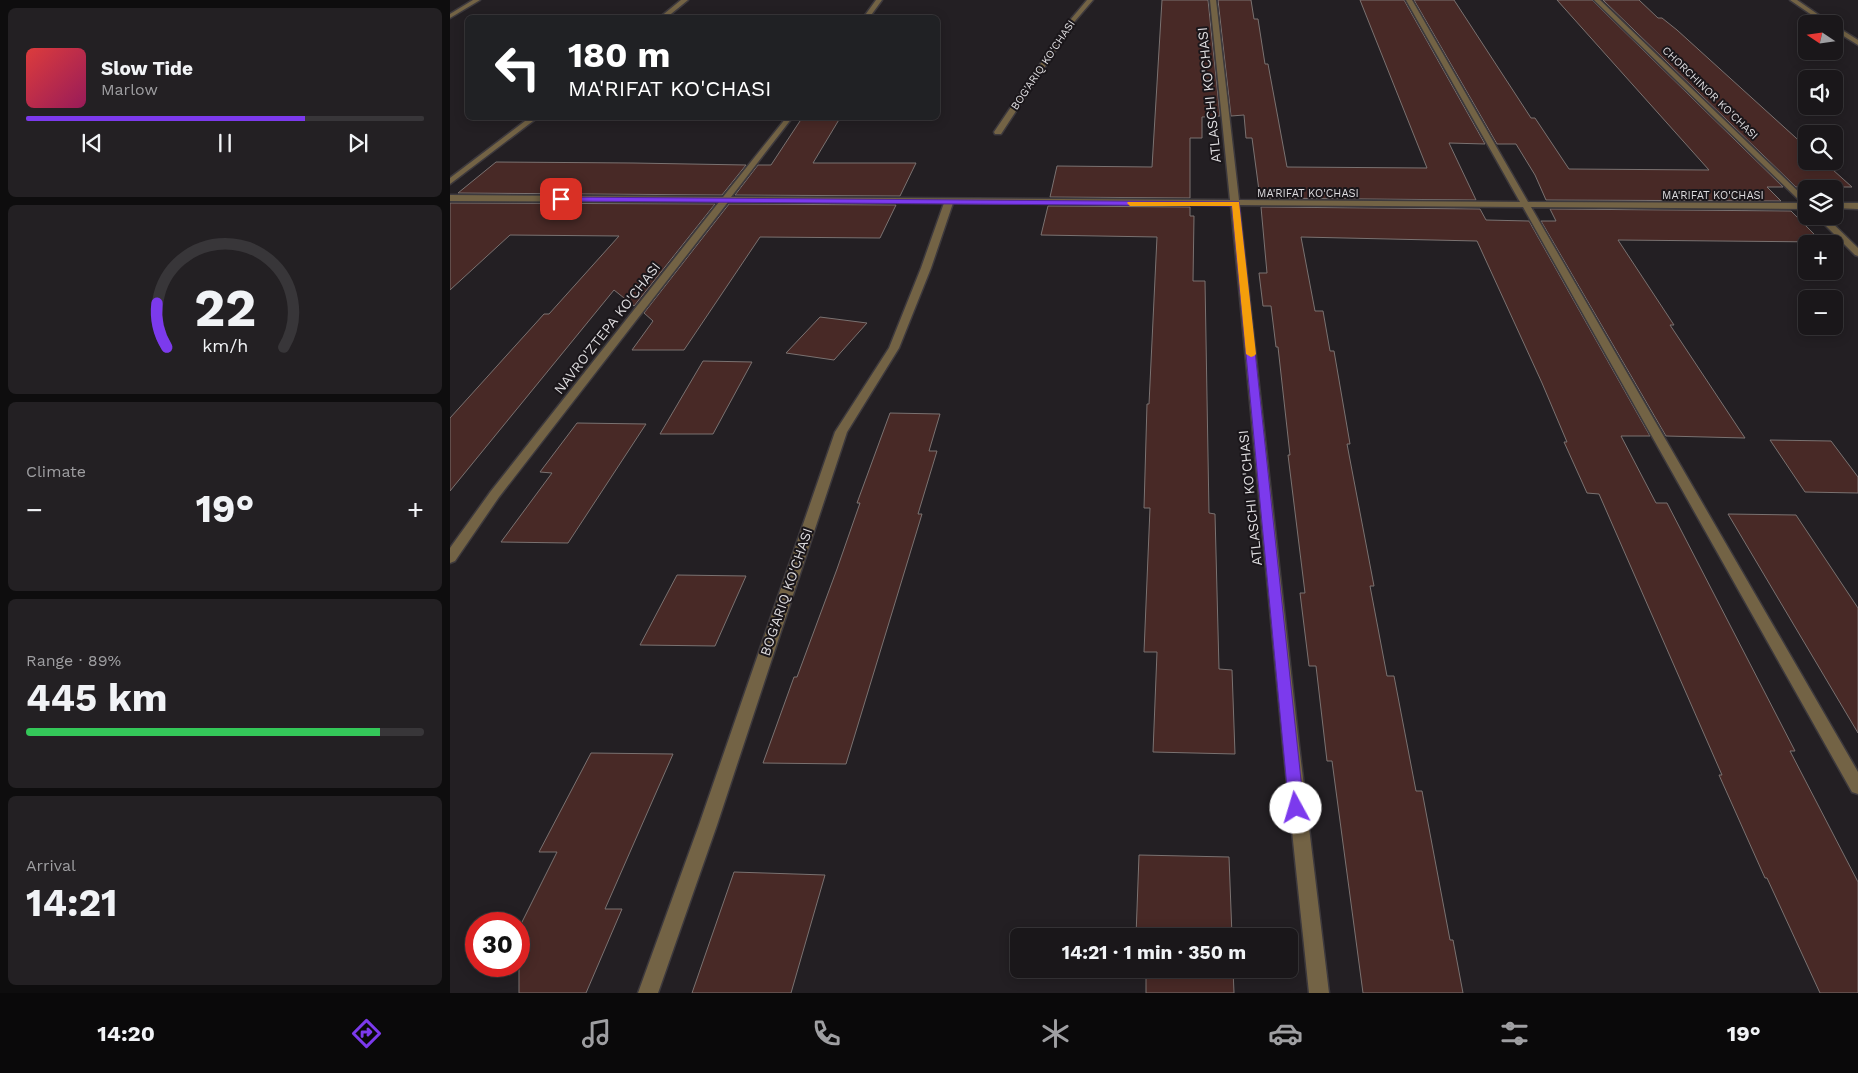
<!DOCTYPE html>
<meta charset="utf-8">
<style>
body{margin:0;font-family:"Work Sans",sans-serif;background:#232023;color:#f1f3f6;height:100vh;display:flex;flex-direction:column;font-size:19px;white-space:nowrap}
*{box-sizing:border-box;margin:0}
p{font-size:16px;color:#9f9fa2}
.icon{flex:none;width:28px;height:28px;fill:none;stroke:currentColor;stroke-width:2;stroke-linecap:round;stroke-linejoin:round}
.map{position:relative;flex:1;overflow:hidden}
.drawer{display:flex;flex-direction:column;gap:8px;padding:8px;background:#0e0d0e;width:450px}
.drawer>*{flex:none}
.top-card{position:absolute;left:15px;top:15px;width:475px;height:105px;border-radius:8px;box-shadow:0 2px 12px #0003,0 0 0 1px #383639;background:#202124;color:#fff;overflow:hidden}
.needle{width:32px;rotate:283deg}
.fabs{position:absolute;left:1348px;top:15px;display:grid;gap:10px}
.fabs a{display:grid;place-items:center;width:45px;height:45px;border-radius:8px;background:#1a171a;box-shadow:0 2px 12px #0003,0 0 0 1px #383639;font-size:25px}
.speed{position:absolute;left:15px;top:912px;display:flex;gap:10px;font-size:25px;font-weight:700;text-align:center}
.speed>*{display:grid;place-content:center;width:65px;height:65px;border-radius:50%;background:#1a171a;box-shadow:0 2px 12px #0003,0 0 0 1px #383639;line-height:1}
.speed .limit{border:8px solid #d22;background:#fff;color:#111}
.pin{position:absolute;display:grid;place-items:center;width:42px;height:42px;color:#fff;margin:-21px;border-radius:10px;box-shadow:0 2px 8px #0006}
.me{position:absolute;width:55px;margin:-28px;rotate:354deg;stroke-linejoin:round;filter:drop-shadow(0 0 4px #0008)}
.turn{display:flex;align-items:center;gap:18px;height:105px;padding:0 20px;font-size:22px}
.turn .icon{width:65px;height:65px;stroke-width:2.5}
.turn b{display:block;font-size:35px;line-height:42px}
.big{font-size:38px;font-weight:700;line-height:1.1}
.drawer .card{flex:1;display:flex;flex-direction:column;justify-content:center;gap:8px;min-width:0;padding:0 18px;border-radius:8px;background:#232023}
.drawer .dial{align-items:center;gap:0}
.dial svg{height:130px;overflow:visible;fill:none;stroke:#383639;stroke-width:7;stroke-linecap:round;text-anchor:middle}
.dial text{fill:#f1f3f6;stroke:none}
.song{display:flex;align-items:center;gap:15px}
.cover{width:60px;height:60px;border-radius:8px;background:linear-gradient(135deg,hsl(0 70% 55%),hsl(330 70% 35%))}
.played{height:5px;border-radius:2px;background:linear-gradient(90deg,#7c3aed 70%,#383639 70%)}
.keys{display:flex;justify-content:space-around;direction:ltr}
.heat{display:flex;justify-content:space-between;align-items:center;font-size:28px;direction:ltr}
.charge{height:8px;border-radius:4px;background:linear-gradient(90deg,#34c759 89%,#383639 0)}
.trip{position:absolute;left:560px;top:928px;width:288px;height:50px;border-radius:8px;background:#1a171a;box-shadow:0 2px 12px #0003,0 0 0 1px #383639;font-weight:700;line-height:50px;text-align:center}
.menu{display:flex;height:80px;justify-content:space-around;align-items:center;background:#0a090a;color:#9f9fa2}
.menu .icon{width:35px;height:35px}
.menu .selected{color:#7c3aed}
.menu b{font-size:22px;color:#f1f3f6}
main{display:flex;flex:1;min-height:0}
.map>svg:first-child{display:block}
.building{fill:#482926;stroke:#7a7271}
.lines{fill:none;stroke-linecap:round;stroke-linejoin:round}
.minor-casing{stroke:#3d393d;stroke-width:3}
.minor{fill:#736345;fill-rule:evenodd}
.route{fill:#7c3aed;stroke:#51269a}
.slow{fill:#f59e0b}
.labels{text-anchor:middle;dominant-baseline:central;stroke-width:4;stroke-linejoin:round;paint-order:stroke}
.far-street-label{font-size:11px;fill:#dedcdf;stroke:#1a161a}
.street-label{font-size:14px;fill:#dedcdf;stroke:#1a161a}
</style>
<main>
<section class="drawer">
<div class="card">
<div class="song"><i class="cover"></i><div><b>Slow Tide</b><p>Marlow</p></div></div>
<div class="played"></div>
<div class="keys"><svg class="icon" aria-label="previous" viewBox="0 0 24 24"><path d="M18 5L8 12l10 7zM5 5v14"/></svg><svg class="icon" aria-label="pause" viewBox="0 0 24 24"><path d="M8 5v14M16 5v14"/></svg><svg class="icon" aria-label="next" viewBox="0 0 24 24"><path d="M6 5l10 7-10 7zM19 5v14"/></svg></div>
</div>
<div class="card dial"><svg viewBox="0 0 100 80">
<path d="M14 69A42 42 0 1 1 86 69"/>
<path d="M14 69A42 42 0 0 1 8 42" stroke="#7c3aed"/>
<text x="50" y="56" font-size="32" font-weight="700">22</text>
<text x="50" y="72" font-size="11">km/h</text>
</svg></div>
<div class="card"><p>Climate</p>
<div class="heat"><a>−</a><b class="big">19°</b><a>+</a></div>
</div>
<div class="card"><p>Range · 89%</p><b class="big">445 km</b><div class="charge"></div></div>
<div class="card"><p>Arrival</p><b class="big">14:21</b></div>
</section>
<div class="map">
<svg width="1408" height="993" viewBox="0 0 1408 993">
<rect width="100%" height="100%" fill="#231f23"/>
<!-- building -->
<g class="building">
<polygon points="712,0 758,0 770,116 752,117 752,138 740,138 740,198 600,197 607,166 702,167"/>
<polygon points="768,0 801,0 804,19 808,19 815,64 818,64 837,167 977,168 910,0 954,0 1035,144 999,143 1026,200 810,198 802,138 796,138 794,115 781,116"/>
<polygon points="964,0 1004,0 1081,118 1085,118 1119,169 1259,170 1107,0 1142,0 1333,187 1317,187 1331,201 1096,200 1085,175 1066,144 1047,144"/>
<polygon points="1153,0 1189,0 1208,18 1212,18 1227,30 1356,147 1356,161 1373,161 1402,187 1346,187"/>
<polygon points="352,118 390,118 363,163 466,163 450,196 285,195 308,165 321,165"/>
<polygon points="46,162 183,163 296,165 272,195 8,193"/>
<polygon points="0,203 265,204 184,306 164,290 0,491 0,418 94,314 99,314 169,236 60,235 0,290"/>
<polygon points="279,204 446,205 430,238 310,237 234,350 182,350 203,321 194,313"/>
<polygon points="598,206 740,207 740,216 744,216 743,281 755,281 759,513 765,514 769,669 782,670 785,754 703,752 707,652 694,652 700,508 694,508 697,404 699,404 707,237 591,235"/>
<polygon points="811,207 1030,209 1036,220 1079,221 1200,436 1171,436 1206,503 1217,503 1345,751 1340,751 1408,882 1408,993 1370,993 1317,878 1315,878 1269,775 1272,775 1149,494 1137,493 1114,442 1117,442 1092,383 1027,241 851,237 865,311 873,311 880,351 884,351 900,444 897,444 924,586 920,586 937,676 944,676 966,791 972,791 1000,940 1003,940 1013,993 913,993 882,761 877,761 866,666 859,666 850,593 855,593 838,455 840,455 828,347 826,347 821,306 813,306 809,273 817,273"/>
<polygon points="1100,209 1341,211 1372,242 1168,240 1224,325 1220,325 1295,438 1216,436 1091,221 1106,221"/>
<polygon points="370,317 417,323 384,360 336,353"/>
<polygon points="253,361 302,362 263,434 210,434"/>
<polygon points="440,413 490,414 479,451 487,451 468,514 472,514 396,764 313,763 344,677 347,677 387,569 410,503 407,503"/>
<polygon points="127,423 196,424 118,543 51,542 102,473 90,472"/>
<polygon points="1320,440 1381,441 1408,477 1408,493 1355,492"/>
<polygon points="1278,514 1346,515 1408,608 1408,733"/>
<polygon points="227,575 296,576 265,646 190,645"/>
<polygon points="141,753 223,754 155,909 172,909 136,993 69,993 69,928 107,852 89,852"/>
<polygon points="689,855 779,857 782,936 686,936"/>
<polygon points="284,872 375,875 341,993 242,993"/>
<polygon points="685,969 783,969 784,993 696,993 696,973 684,973"/>
</g>
<g class="lines">
<!-- minor casing -->
<g class="minor-casing">
<g id="minor">
<polygon points="23,0 30,0 0,18 0,14"/>
<polygon points="231,0 238,0 216,18 209,18"/>
<polygon points="426,0 432,0 419,18 413,18"/>
<polygon points="637,0 643,0 625,21 551,134 545,134 544,132 621,19"/>
<polygon points="760,0 766,0 789,200 1070,202 956,0 962,0 1078,202 1352,203 1144,0 1150,0 1356,199 1356,209 1081,207 1408,772 1408,794 1402,792 1073,207 789,205 849,745 879,993 859,993 833,745 781,205 503,203 481,268 449,348 397,432 267,825 208,993 188,993 249,825 385,432 439,348 471,268 494,203 278,202 49,497 5,561 0,563 0,548 41,491 269,202 0,201 0,195 273,197 336,118 342,118 281,197 780,200"/>
<polygon points="1340,0 1347,0 1382,24 1375,24"/>
<polygon points="1384,25 1408,40 1408,45 1384,30"/>
<polygon points="79,118 87,118 0,184 0,178"/>
<polygon points="1408,203 1408,209 1384,208 1384,203"/>
<polygon points="1366,216 1375,216 1408,248 1408,256 1405,255"/>
</g>
</g>
<!-- minor -->
<use href="#minor" class="minor"/>
</g>
<!-- route -->
<polygon class="route" points="108,197 789,202 854,808 852,812 846,814 841,812 839,808 782,206 111,201 108,200"/>
<!-- slow -->
<polygon class="slow" points="678,202 789,202 806,354 804,356 801,357 796,354 782,206 680,206 677,203"/>
<g class="labels">
<!-- far-street labels -->
<g class="far-street-label">
<text transform="translate(593 65) rotate(-56)">BOG'ARIQ KO'CHASI</text>
<text transform="translate(1260 93) rotate(44)">CHORCHINOR KO'CHASI</text>
<text x="858" y="193">MA'RIFAT KO'CHASI</text>
<text x="1263" y="195">MA'RIFAT KO'CHASI</text>
</g>
<!-- street labels -->
<g class="street-label">
<text transform="translate(759 95) rotate(-96)">ATLASCHI KO'CHASI</text>
<text transform="translate(157 328) rotate(-52)">NAVRO'ZTEPA KO'CHASI</text>
<text transform="translate(800 498) rotate(-96)">ATLASCHI KO'CHASI</text>
<text transform="translate(336 592) rotate(-71)">BOG'ARIQ KO'CHASI</text>
</g>
</g>
</svg>
<div class="fabs">
<a><svg class="needle" viewBox="-14 -14 28 28"><path d="M0-13l5 13h-10z" fill="#e53935"/><path d="M0 13l5-13h-10z" fill="#9f9fa2"/></svg></a>
<a><svg class="icon" aria-label="sound" viewBox="0 0 24 24"><path d="M4 9h4l5-4v14l-5-4H4zM17 9q2 3 0 6"/></svg></a>
<a><svg class="icon" aria-label="search" viewBox="0 0 24 24"><circle cx="10" cy="10" r="6"/><path d="M15 15l6 6"/></svg></a>
<a><svg class="icon" aria-label="layers" viewBox="0 0 24 24"><path d="M12 4l9 5-9 5-9-5zM3 14l9 5 9-5"/></svg></a>
<a>+</a>
<a>−</a>
</div>
<div class="speed"><div class="limit">30</div></div>
<div class="pin" style="left:111px;top:199px;background:#d93025"><svg class="icon" aria-label="arrive" viewBox="0 0 24 24"><path d="M6 21V4h12l-3 4 3 4H6"/></svg></div>
<svg class="me" style="left:846px;top:808px" viewBox="-20 -20 40 40"><circle r="19" fill="#fff"/><path d="M0-13L10 11 0 6-10 11z" fill="#7c3aed"/></svg>
<div class="trip">14:21 · 1 min · 350 m</div>
<div class="top-card">
<div class="turn"><svg class="icon" aria-label="left" viewBox="0 0 24 24"><path d="M17 20v-9H6M10 6l-5 5 5 5"/></svg><div><b>180 m</b>MA'RIFAT KO'CHASI</div></div>
</div>
</div>
</main>
<nav class="menu">
<b>14:20</b>
<svg class="icon selected" aria-label="directions" viewBox="0 0 24 24"><path d="M12 3l9 9-9 9-9-9zM9 14v-3h6M13 9l2 2-2 2"/></svg>
<svg class="icon" aria-label="music" viewBox="0 0 24 24"><path d="M9 18V5l10-2v13"/><circle cx="6" cy="18" r="3"/><circle cx="16" cy="16" r="3"/></svg>
<svg class="icon" aria-label="phone" viewBox="0 0 24 24"><path d="M5 4h4l2 5-3 2q2 4 5 5l2-3 5 2v4C11 20 4 13 5 4z"/></svg>
<svg class="icon" aria-label="climate" viewBox="0 0 24 24"><path d="M12 3v18M4 7l16 10M4 17L20 7"/></svg>
<svg class="icon" aria-label="car" viewBox="0 0 24 24"><path d="M5 17H2v-5l4-1 3-4h7l3 4 3 1v5h-3M9 17h6M6 11h13"/><circle cx="7" cy="17" r="2"/><circle cx="17" cy="17" r="2"/></svg>
<svg class="icon" aria-label="filters" viewBox="0 0 24 24"><path d="M4 7h16M4 17h16"/><circle cx="9" cy="7" r="2"/><circle cx="15" cy="17" r="2"/></svg>
<b>19°</b>
</nav>
